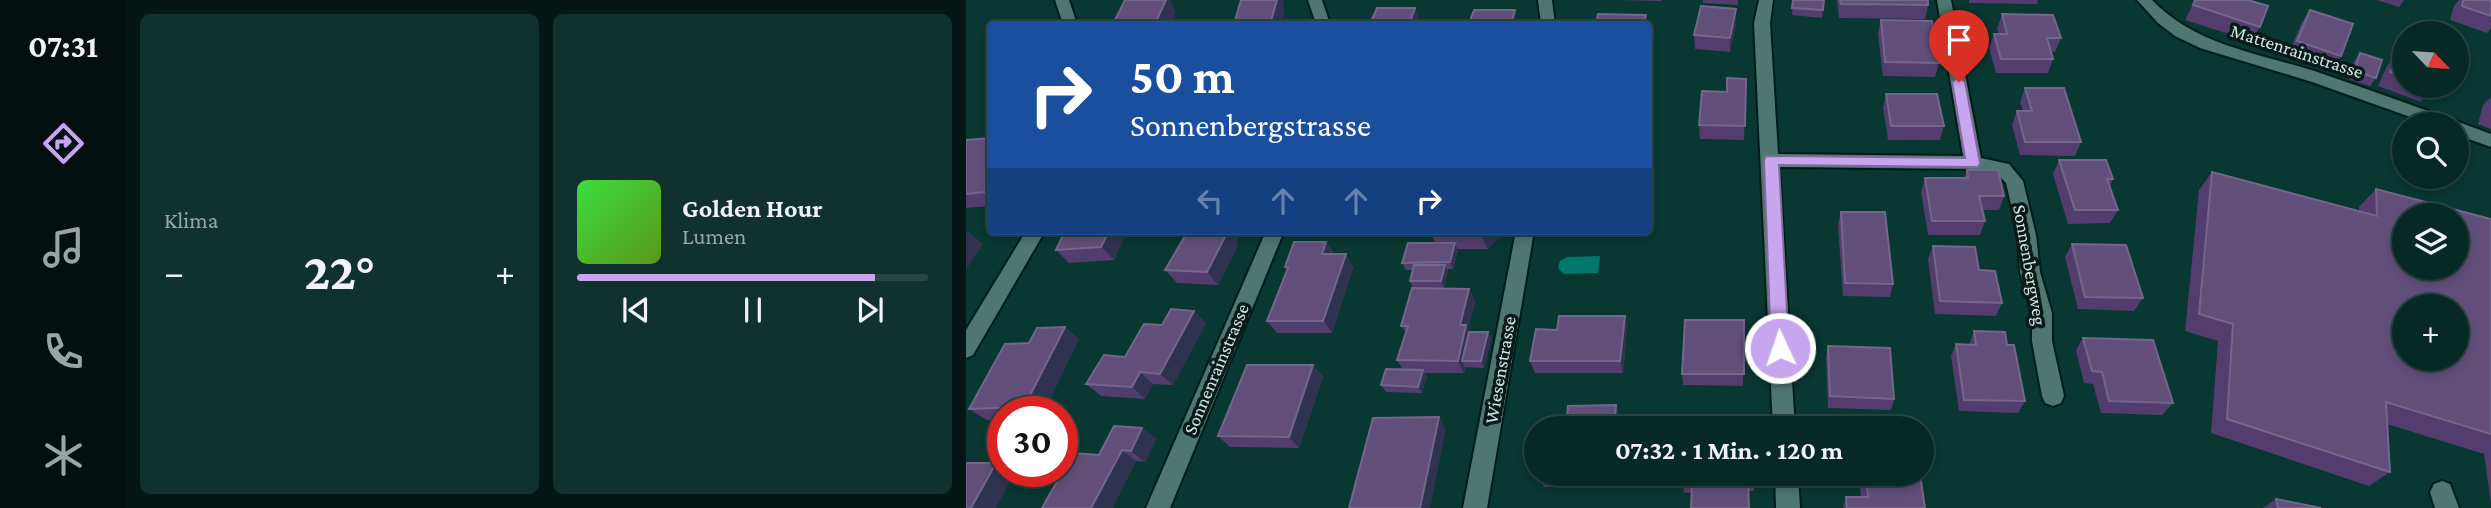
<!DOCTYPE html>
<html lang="de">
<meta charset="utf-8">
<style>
body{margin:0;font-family:"Crimson Pro",serif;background:#10312d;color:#f1f3f6;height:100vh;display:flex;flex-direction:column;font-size:26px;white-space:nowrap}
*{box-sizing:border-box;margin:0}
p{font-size:23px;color:#98a6a7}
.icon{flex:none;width:38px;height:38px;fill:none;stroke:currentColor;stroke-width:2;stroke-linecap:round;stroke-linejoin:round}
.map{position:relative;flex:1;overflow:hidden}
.sheet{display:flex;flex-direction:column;gap:14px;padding:14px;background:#041714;width:840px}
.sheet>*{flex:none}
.top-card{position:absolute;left:21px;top:21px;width:665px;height:214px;border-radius:7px;box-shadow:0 4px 10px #0003,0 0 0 2px #284542;background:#1a4fa0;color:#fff;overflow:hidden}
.needle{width:46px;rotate:115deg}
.controls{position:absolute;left:1426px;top:21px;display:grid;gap:14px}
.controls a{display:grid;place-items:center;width:77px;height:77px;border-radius:50%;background:#072925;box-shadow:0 4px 10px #0003,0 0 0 2px #284542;font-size:35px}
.speed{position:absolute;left:21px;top:396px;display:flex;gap:14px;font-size:35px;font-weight:700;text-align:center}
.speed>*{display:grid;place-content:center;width:91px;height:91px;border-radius:50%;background:#072925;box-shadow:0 4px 10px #0003,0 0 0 2px #284542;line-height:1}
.speed .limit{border:10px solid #d22;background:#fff;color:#111}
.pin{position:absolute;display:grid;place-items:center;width:60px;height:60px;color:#fff;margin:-72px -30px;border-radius:50% 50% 50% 0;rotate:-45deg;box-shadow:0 0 7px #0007}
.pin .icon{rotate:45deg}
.me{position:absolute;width:77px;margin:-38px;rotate:357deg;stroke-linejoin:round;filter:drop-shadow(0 0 5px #0008)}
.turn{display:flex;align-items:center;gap:24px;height:147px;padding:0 28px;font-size:32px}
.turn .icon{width:91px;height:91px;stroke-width:2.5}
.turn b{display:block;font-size:49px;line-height:60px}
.lanes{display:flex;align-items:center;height:66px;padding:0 28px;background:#0003;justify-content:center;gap:35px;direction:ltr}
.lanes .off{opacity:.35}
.big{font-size:52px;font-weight:700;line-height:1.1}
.sheet .tile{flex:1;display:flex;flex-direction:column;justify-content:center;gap:10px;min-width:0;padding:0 24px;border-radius:10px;background:#10312d}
.song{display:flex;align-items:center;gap:21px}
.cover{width:84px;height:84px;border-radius:10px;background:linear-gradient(135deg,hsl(120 70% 55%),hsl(90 70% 35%))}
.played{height:7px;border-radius:4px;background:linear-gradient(90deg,#c7a6ef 85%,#284542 85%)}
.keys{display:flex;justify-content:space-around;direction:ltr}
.heat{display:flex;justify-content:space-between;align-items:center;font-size:38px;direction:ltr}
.sheet .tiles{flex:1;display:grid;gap:14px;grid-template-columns:repeat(2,1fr)}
.trip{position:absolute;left:558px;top:416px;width:410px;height:70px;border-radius:35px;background:#072925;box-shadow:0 4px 10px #0003,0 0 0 2px #284542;font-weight:700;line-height:70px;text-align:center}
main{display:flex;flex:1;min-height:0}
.tabs{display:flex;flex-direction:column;width:126px;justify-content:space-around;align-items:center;background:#03100f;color:#98a6a7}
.tabs .icon{width:49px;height:49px}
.tabs .active{color:#c7a6ef}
.tabs b{font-size:32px;color:#f1f3f6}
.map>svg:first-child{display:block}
.water{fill:#00786c}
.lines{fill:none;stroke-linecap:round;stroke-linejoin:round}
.service-casing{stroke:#001c18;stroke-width:4}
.minor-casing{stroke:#001c18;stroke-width:4}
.service{fill:#4d7770;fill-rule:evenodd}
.minor{fill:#4d7770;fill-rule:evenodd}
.wall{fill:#533d6e}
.shaded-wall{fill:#303350}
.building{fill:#614f7a;stroke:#72678a;stroke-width:2;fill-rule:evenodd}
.route{fill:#c7a6ef;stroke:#816c9b;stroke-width:2}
.labels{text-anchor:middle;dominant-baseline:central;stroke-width:7;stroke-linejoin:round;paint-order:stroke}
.street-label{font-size:19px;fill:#cfe6e1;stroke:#091b18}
</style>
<main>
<nav class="tabs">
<b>07:31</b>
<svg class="icon active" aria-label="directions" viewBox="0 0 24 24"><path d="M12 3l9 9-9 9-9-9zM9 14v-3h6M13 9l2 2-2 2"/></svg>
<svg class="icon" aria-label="music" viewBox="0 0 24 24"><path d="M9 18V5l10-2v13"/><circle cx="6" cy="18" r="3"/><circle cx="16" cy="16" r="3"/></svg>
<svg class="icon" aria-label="phone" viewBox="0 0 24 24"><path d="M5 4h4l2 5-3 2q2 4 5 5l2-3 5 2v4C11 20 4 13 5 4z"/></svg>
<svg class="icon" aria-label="climate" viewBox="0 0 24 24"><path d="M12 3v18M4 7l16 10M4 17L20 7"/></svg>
</nav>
<section class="sheet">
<div class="tiles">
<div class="tile"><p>Klima</p>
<div class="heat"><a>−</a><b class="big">22°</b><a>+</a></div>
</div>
<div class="tile">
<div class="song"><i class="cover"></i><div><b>Golden Hour</b><p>Lumen</p></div></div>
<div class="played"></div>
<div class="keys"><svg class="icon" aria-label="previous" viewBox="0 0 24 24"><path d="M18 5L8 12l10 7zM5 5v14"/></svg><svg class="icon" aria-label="pause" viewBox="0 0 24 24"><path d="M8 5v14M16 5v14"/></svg><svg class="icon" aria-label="next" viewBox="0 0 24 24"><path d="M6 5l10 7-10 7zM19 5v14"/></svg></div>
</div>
</div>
</section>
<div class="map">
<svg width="1525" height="508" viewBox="0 0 1525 508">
<rect width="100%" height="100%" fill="#093731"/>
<!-- water -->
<polygon class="water" points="634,256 632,273 598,274 592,268 594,261 601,257"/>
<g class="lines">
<!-- service casing -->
<g class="service-casing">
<polygon id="service" points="1476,481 1484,484 1493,508 1469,508 1464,492 1468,484"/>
</g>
<!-- minor casing -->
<g class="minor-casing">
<g id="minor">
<polygon points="89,0 103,0 111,24 97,24"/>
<polygon points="342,0 356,0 364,24 350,24"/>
<polygon points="572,0 586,0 589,24 575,24"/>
<polygon points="793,0 807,0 804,23 812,154 997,156 971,0 985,0 1015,158 1043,164 1057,181 1070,235 1074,272 1086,313 1086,341 1098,396 1095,403 1087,406 1079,403 1076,396 1066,341 1066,313 1054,272 1052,235 1040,183 1031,174 1007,169 813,167 829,429 807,429 788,23"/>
<path d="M1171,0H1186C1232,48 1300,54 1360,75C1416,94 1471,114 1525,134V147L1491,135V124H1464L1346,82L1234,48L1209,36L1192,23Z"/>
<polygon points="60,231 79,231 7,355 0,358 0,330"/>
<polygon points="300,231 318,231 204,508 180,508"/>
<polygon points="550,231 568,231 521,508 497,508"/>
<polygon points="809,474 832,474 834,508 810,508"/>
</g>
</g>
<!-- service -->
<use href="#service" class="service"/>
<!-- minor -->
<use href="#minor" class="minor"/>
</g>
<!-- wall -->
<g class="wall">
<polygon points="652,0 695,0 695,1"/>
<polygon points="737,0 772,0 772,5 737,3"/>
<polygon points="827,0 858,0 856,18 826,15"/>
<polygon points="871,0 962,0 962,5 959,19 873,18"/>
<polygon points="1003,0 1072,0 1071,4 1003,3"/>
<polygon points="1229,0 1282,0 1294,27 1285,41 1219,20"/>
<polygon points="1411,0 1438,0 1433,7"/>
<polygon points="1493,0 1525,0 1525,28 1521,33 1484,20 1488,6"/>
<polygon points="770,9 770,23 764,52 729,49 728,35"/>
<polygon points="1344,10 1375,56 1365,71 1322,55 1335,24"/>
<polygon points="1036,14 1095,38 1089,52 1085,52 1087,59 1082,73 1030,73 1023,48 1028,34 1033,34 1031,29"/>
<polygon points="915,20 973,63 969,77 917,76 912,34"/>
<polygon points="1432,52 1438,54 1438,86 1468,86 1455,102 1412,86 1421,66"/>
<polygon points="1394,53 1410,78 1404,86 1382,79 1388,61"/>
<polygon points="780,79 778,140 734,139 733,125 761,92"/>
<polygon points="1059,88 1115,142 1109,156 1054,155 1046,125 1051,111 1057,111 1054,102"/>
<polygon points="920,94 978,126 974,140 922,140 917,108"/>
<polygon points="1525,97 1525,129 1512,124 1517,105"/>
<polygon points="24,138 24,206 0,208 0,140"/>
<polygon points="1093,160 1147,179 1144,186 1152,210 1144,223 1102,224 1087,174"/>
<polygon points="1001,170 1038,196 1033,210 1016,210 1019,221 1014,235 962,235 955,192 959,178 998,178"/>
<polygon points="1246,172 1393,211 1393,207 1410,189 1525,219 1525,503 1518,454 1421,424 1424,472 1403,486 1245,433 1252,341 1219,331 1233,190"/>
<polygon points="875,212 927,284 924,297 877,296 872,225"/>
<polygon points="161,231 148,260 103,263 90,250"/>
<polygon points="222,231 274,231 274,232 270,242 272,245 252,285 211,283 199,270"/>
<polygon points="341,231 396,231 394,234 343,234"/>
<polygon points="467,231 534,237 521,249 491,249 492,250 487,269 481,269 482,272 478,288 503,289 509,302 502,329 503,332 522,332 525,339 518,368 499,367 498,373 458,373 461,377 456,393 420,392 415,385 437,370 431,360 440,333 435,326 447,288 444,281 447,270 440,270 436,263 469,243 466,236"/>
<polygon points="360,242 368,254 380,254 387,268 366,333 311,333 301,321 321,270 319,267"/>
<polygon points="1106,244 1177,298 1168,311 1112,309 1099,257"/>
<polygon points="967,246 1013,270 1036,303 1030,316 969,314 962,259"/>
<polygon points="228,311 240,323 207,385 187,384 179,399 135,396 120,384 159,357 196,325"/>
<polygon points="659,316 661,329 657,373 569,373 564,361 591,330"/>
<polygon points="778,320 777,386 717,385 716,374"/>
<polygon points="99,327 113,339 78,411 37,411 37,420 21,420 3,409 63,343"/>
<polygon points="1008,331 1041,345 1059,401 1052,413 993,411 985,356 990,344 1003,345"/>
<polygon points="1117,338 1207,403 1196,415 1135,413 1127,384 1118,383 1110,350"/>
<polygon points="862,346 928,399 925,410 862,408 860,358"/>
<polygon points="347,365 357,377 333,448 264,447 252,436"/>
<polygon points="176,428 190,439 179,462 170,461 146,508 76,508 133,455"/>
<polygon points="649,474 648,486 578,487 574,477"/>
<polygon points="789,474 788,491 718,493 717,482"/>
<polygon points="892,474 954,474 959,508 877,508 880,497 895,497"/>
<polygon points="1310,499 1355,508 1297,508"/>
</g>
<!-- shaded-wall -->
<g class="shaded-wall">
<polygon points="200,0 204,0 210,11 204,24 189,24"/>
<polygon points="310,0 318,0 317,7 319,11 315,24 304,24"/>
<polygon points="449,8 454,23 454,24 443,24"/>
<polygon points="770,9 770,23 764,52 764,38"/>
<polygon points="549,10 552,24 545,24"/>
<polygon points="24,182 24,197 19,192"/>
<polygon points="2,231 17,244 0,270 0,233"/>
<polygon points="143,231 161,231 148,260 135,247"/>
<polygon points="258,231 274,231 274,232 270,242 272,245 252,285 241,272"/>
<polygon points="521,231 532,231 534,237 521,249 516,236"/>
<polygon points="360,242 368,256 356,254"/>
<polygon points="489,243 492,250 487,269 484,262"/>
<polygon points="380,254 387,268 366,333 357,321"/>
<polygon points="479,265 482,272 478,288 475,281"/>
<polygon points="503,289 509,302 502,329 506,337 496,361 499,367 498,373 492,361 494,325"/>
<polygon points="228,311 240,323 207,385 194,374"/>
<polygon points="659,316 661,329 657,373 654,361"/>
<polygon points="99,327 113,339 78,411 64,411 58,407"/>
<polygon points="522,332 525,339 518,368 515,361"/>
<polygon points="347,365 357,377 333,448 323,437"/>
<polygon points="457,370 461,377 456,393 452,387"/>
<polygon points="174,372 187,384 179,399 166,387"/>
<polygon points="650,405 653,416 652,429 648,429"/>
<polygon points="473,417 480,429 464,508 454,508"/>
<polygon points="176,428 190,439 179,462 165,451"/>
<polygon points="156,450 170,461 146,508 125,508"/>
<polygon points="30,463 37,467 37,471 43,471 48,474 30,508 5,508"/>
<polygon points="645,474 649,474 648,486 645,475"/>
</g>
<!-- building -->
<g class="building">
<polygon points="159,0 200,0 189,24 147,24"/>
<polygon points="275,0 311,0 304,24 268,24"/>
<polygon points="827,0 858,0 857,10 826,8"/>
<polygon points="874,0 962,0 962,5 875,4"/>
<polygon points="1229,0 1282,0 1302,6 1294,27 1227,5"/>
<polygon points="1497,0 1525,0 1525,16 1496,6"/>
<polygon points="735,6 770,9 764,38 728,35"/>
<polygon points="411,8 449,8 443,24 404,24"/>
<polygon points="508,10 549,10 545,24 503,24"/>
<polygon points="1344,10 1387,24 1375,56 1331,41"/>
<polygon points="632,14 680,15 678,24 630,24"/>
<polygon points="1036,14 1087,15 1095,38 1081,38 1087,59 1035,59 1028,34 1041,34"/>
<polygon points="915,20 966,21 973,63 919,62"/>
<polygon points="1432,52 1438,54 1438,78 1424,72"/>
<polygon points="1394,53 1416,60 1410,78 1388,71"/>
<polygon points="761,78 780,79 779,126 733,125 736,91 761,92"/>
<polygon points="1059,88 1098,88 1115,142 1059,142 1051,111 1066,111"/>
<polygon points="920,94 971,94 978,126 925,126"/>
<polygon points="24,138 24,182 19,192 0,194 0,140"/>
<polygon points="1093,160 1140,160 1147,179 1141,179 1152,210 1109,210"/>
<polygon points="1001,170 1032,170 1038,196 1013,196 1019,221 966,221 959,178 1002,178"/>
<path d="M1246,172L1411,216L1410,189L1525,219V434L1420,402L1424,472L1261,419L1267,324L1233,314ZM1438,215H1491V268H1438ZM1438,306H1491V359H1438Z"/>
<polygon points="875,212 919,212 927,284 879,283"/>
<polygon points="99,231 143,231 135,247 90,250"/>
<polygon points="222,231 262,231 241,272 199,270"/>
<polygon points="467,231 521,231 516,236 466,236"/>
<polygon points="328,242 360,242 356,254 380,254 357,321 301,321 322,268 319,267"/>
<polygon points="442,243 489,243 484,262 436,263"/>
<polygon points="1106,244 1160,245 1177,298 1119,297"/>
<polygon points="967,246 1009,247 1013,270 1029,271 1036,303 974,301"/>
<polygon points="448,265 479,265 475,281 444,281"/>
<polygon points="446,288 503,289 494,325 500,325 492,361 431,360 442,326 435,326"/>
<polygon points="205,309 228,311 194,374 174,372 166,387 120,384 138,355 159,357 178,324 196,325"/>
<polygon points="593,316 659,316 654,361 564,361 570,329 591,330"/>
<polygon points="719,320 778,320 778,374 716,374"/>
<polygon points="99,327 58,407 3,409 39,344 63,343 71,328"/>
<polygon points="1008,331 1039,332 1041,345 1048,345 1059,401 998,400 990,344 1010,345"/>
<polygon points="503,332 522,332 515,361 496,361"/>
<polygon points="1117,338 1187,340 1207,403 1143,401 1136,372 1126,371"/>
<polygon points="862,346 924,348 928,399 864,396"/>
<polygon points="281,365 347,365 323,437 252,436"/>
<polygon points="420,369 457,370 452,387 415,385"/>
<polygon points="650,405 648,429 600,429 602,406"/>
<polygon points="473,417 454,508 383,508 407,418"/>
<polygon points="731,424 788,424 788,429 730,429"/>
<polygon points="148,426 176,428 165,451 156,450 125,508 76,508 107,453 133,455"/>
<polygon points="0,463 30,463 5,508 0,508"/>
<polygon points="574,474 645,474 645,475 574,477"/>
<polygon points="718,474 789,474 789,481 782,481 783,508 725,508 726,483 717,482"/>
<polygon points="900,474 954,474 959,508 881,508 880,497 902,497"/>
<polygon points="1310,499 1355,508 1312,508"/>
</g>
<!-- route -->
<polygon class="route" points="993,77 999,82 1014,163 1012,167 813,165 823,348 820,353 814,356 808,353 805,348 798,160 800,156 999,158 986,82"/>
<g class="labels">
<!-- street labels -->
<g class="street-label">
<text transform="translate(1331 51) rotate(18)">Mattenrainstrasse</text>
<text transform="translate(1064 265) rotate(80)">Sonnenbergweg</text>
<text transform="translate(250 369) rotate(-67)">Sonnenrainstrasse</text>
<text transform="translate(534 370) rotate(-80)">Wiesenstrasse</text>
</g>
</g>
</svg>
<div class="controls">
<a><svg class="needle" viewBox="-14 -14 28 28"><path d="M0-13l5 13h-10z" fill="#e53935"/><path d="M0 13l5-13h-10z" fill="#98a6a7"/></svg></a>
<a><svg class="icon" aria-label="search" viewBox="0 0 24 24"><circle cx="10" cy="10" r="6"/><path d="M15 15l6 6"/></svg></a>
<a><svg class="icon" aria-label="layers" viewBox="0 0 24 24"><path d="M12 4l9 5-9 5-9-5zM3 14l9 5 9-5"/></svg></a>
<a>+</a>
</div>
<div class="speed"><div class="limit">30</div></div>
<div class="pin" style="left:993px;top:82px;background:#d93025"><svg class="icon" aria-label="arrive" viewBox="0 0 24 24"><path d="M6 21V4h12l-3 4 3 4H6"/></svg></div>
<svg class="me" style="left:814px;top:348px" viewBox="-20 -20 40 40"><circle r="17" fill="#c7a6ef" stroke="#fff" stroke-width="3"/><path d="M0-11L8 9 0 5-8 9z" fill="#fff"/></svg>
<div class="trip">07:32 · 1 Min. · 120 m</div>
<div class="top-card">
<div class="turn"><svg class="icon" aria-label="right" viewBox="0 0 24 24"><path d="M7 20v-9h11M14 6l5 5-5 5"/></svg><div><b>50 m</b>Sonnenbergstrasse</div></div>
<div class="lanes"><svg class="icon off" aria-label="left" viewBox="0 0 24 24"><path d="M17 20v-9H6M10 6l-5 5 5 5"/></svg><svg class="icon off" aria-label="ahead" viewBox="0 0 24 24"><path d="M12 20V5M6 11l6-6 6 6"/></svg><svg class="icon off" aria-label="ahead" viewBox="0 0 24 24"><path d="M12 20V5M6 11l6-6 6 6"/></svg><svg class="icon" aria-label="right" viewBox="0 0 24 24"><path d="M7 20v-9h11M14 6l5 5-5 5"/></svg></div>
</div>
</div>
</main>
